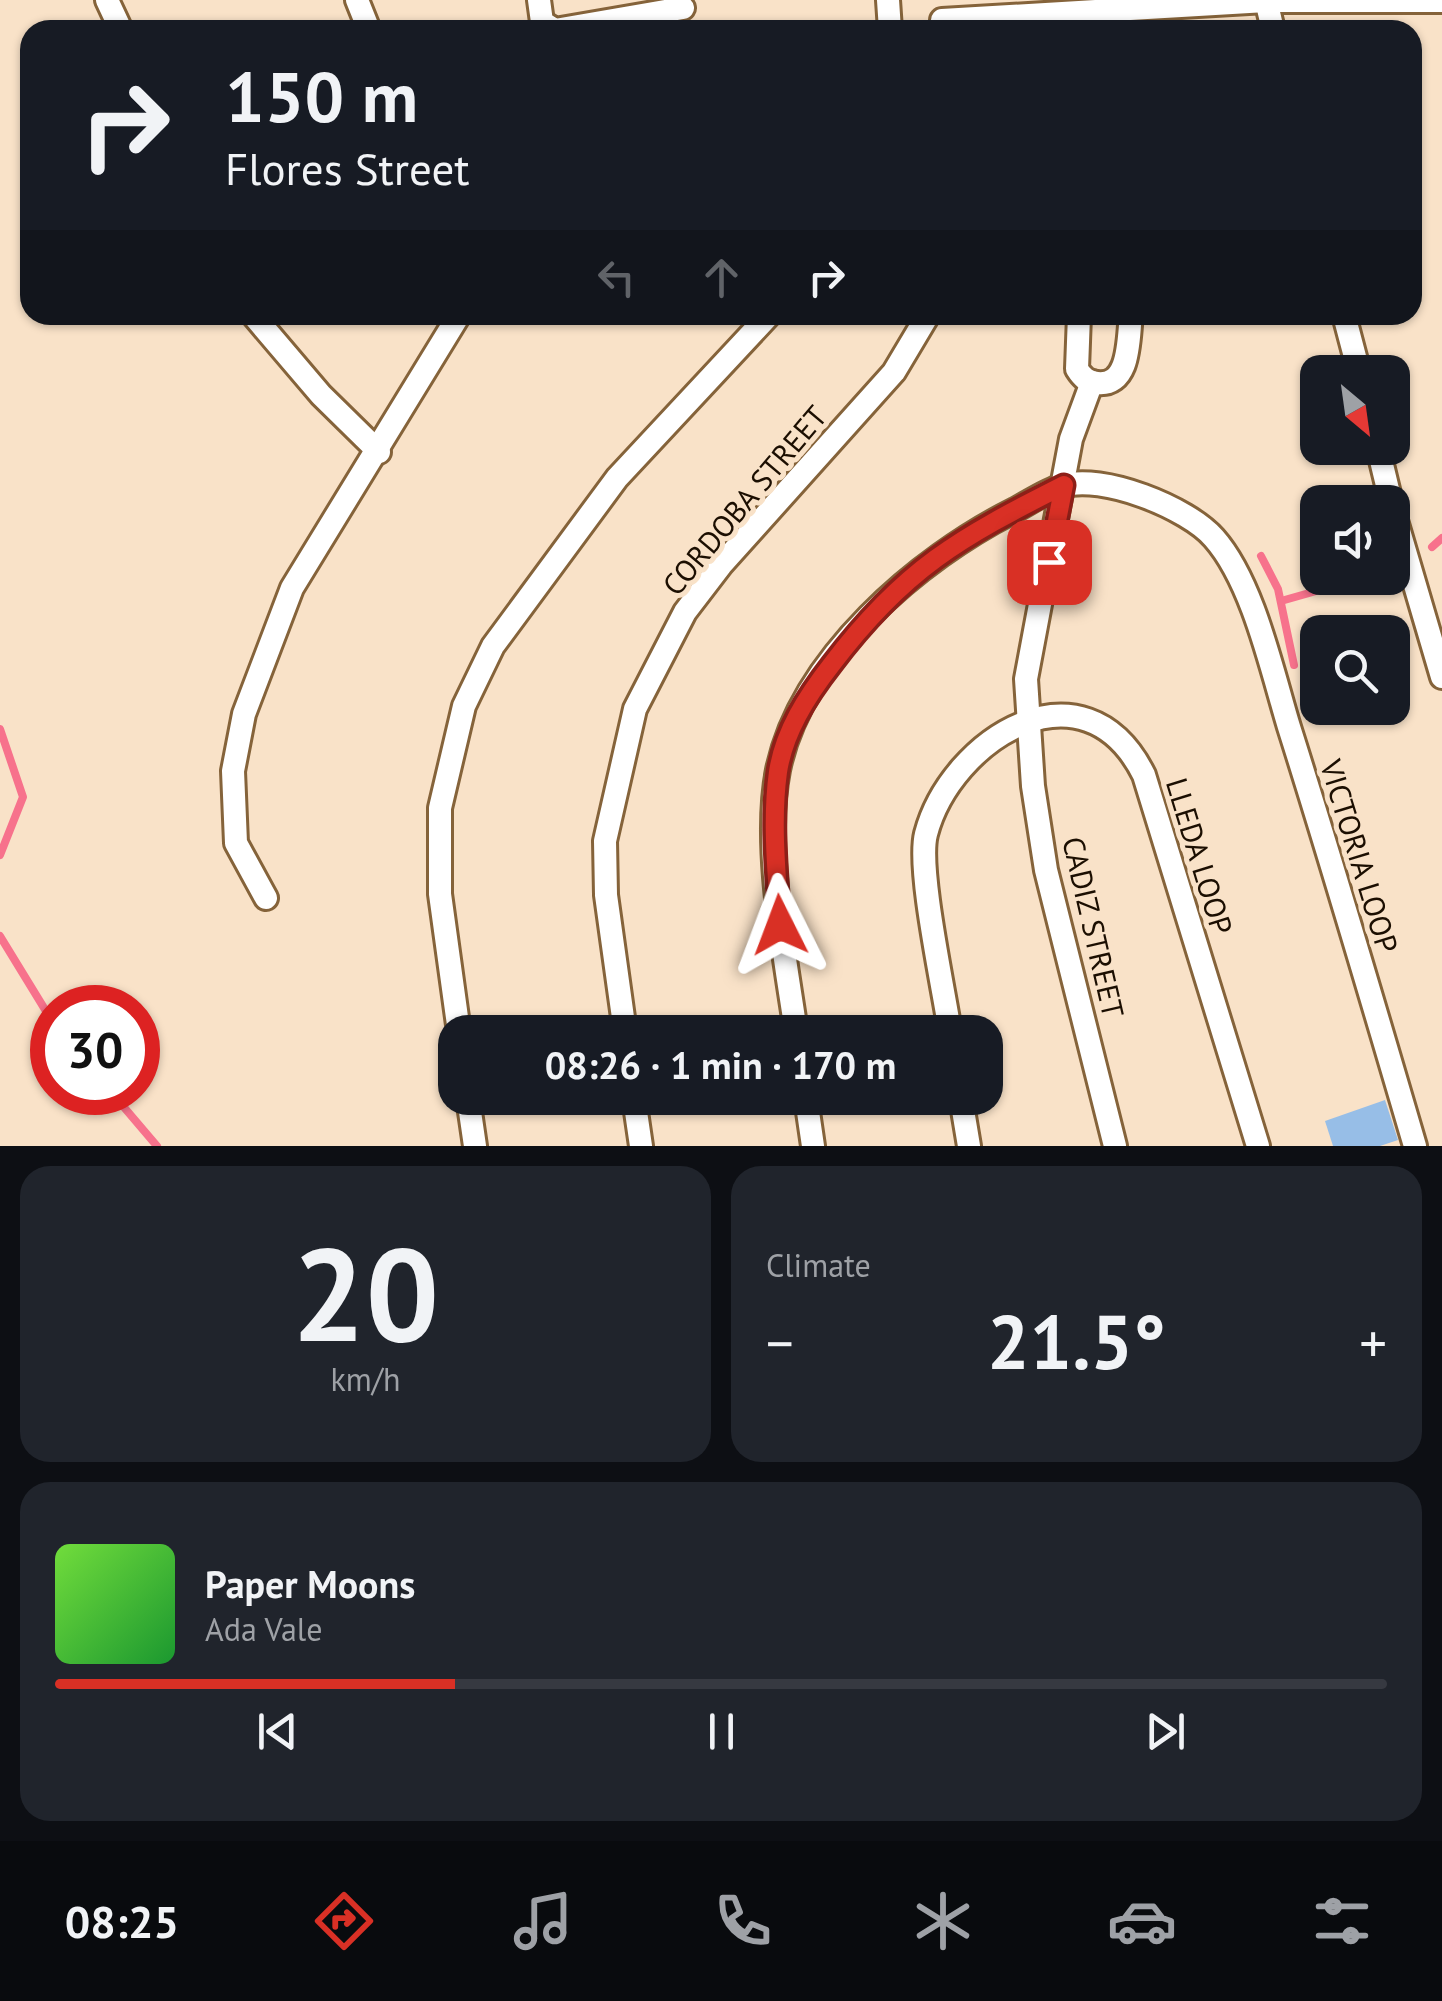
<!DOCTYPE html>
<meta charset="utf-8">
<style>
body{margin:0;font-family:"PT Sans",sans-serif;background:#20242c;color:#f1f3f6;height:100vh;display:flex;flex-direction:column;font-size:38px;white-space:nowrap}
*{box-sizing:border-box;margin:0}
p{font-size:32px;color:#9ea1a6}
.icon{flex:none;width:55px;height:55px;fill:none;stroke:currentColor;stroke-width:2;stroke-linecap:round;stroke-linejoin:round}
.map{position:relative;height:1146px;overflow:hidden}
.details{display:flex;flex-direction:column;gap:20px;padding:20px;background:#0d0f14;flex:1}
.details>*{flex:none}
.guide{position:absolute;left:20px;top:20px;width:1402px;height:305px;border-radius:30px;box-shadow:0 2px 8px #0004;background:#171b24;color:#f1f3f6;overflow:hidden}
.needle{width:65px;rotate:151deg}
.controls{position:absolute;left:1300px;top:355px;display:grid;gap:20px}
.controls a{display:grid;place-items:center;width:110px;height:110px;border-radius:20px;background:#171b24;box-shadow:0 2px 8px #0004;font-size:50px}
.speed{position:absolute;left:30px;top:985px;display:flex;gap:20px;font-size:50px;font-weight:700;text-align:center}
.speed>*{display:grid;place-content:center;width:130px;height:130px;border-radius:50%;background:#171b24;box-shadow:0 2px 8px #0004;line-height:1}
.speed .limit{border:15px solid #d22;background:#fff;color:#111}
.pin{position:absolute;display:grid;place-items:center;width:85px;height:85px;color:#fff;margin:-42px;border-radius:20px;box-shadow:0 5px 15px #0006}
.me{position:absolute;width:110px;margin:-55px;rotate:357deg;stroke-linejoin:round;filter:drop-shadow(0 0 8px #0008)}
.turn{display:flex;align-items:center;gap:35px;height:210px;padding:0 40px;font-size:45px}
.turn .icon{width:130px;height:130px;stroke-width:2.5}
.turn b{display:block;font-size:70px;line-height:85px}
.lanes{display:flex;align-items:center;height:95px;padding:0 40px;background:#0003;justify-content:center;gap:50px;direction:ltr}
.lanes .off{opacity:.35}
.big{font-size:75px;font-weight:800;line-height:1.1}
.details .widget{flex:1;display:flex;flex-direction:column;justify-content:center;gap:15px;min-width:0;padding:0 35px;border-radius:30px;background:#20242c}
.details .dial{align-items:center;gap:0}
.dial b{font-size:130px;line-height:1}
.song{display:flex;align-items:center;gap:30px}
.cover{width:120px;height:120px;border-radius:15px;background:linear-gradient(135deg,hsl(100 70% 55%),hsl(130 70% 35%))}
.played{height:10px;border-radius:5px;background:linear-gradient(90deg,#d93025 30%,#363941 30%)}
.keys{display:flex;justify-content:space-around;direction:ltr}
.heat{display:flex;justify-content:space-between;align-items:center;font-size:55px;direction:ltr}
.details .tiles{flex:1;display:grid;gap:20px;grid-template-columns:1fr 1fr}
.widget:last-child{grid-column:span 2}
.trip{position:absolute;left:438px;top:1015px;width:565px;height:100px;border-radius:30px;background:#171b24;box-shadow:0 2px 8px #0004;font-weight:800;line-height:100px;text-align:center}
.dock{display:flex;height:160px;justify-content:space-around;align-items:center;background:#090b0e;color:#9ea1a6}
.dock .icon{width:70px;height:70px}
.dock .current{color:#d93025}
.dock b{font-size:45px;color:#f1f3f6}
.map>svg:first-child{display:block}
.lines{fill:none;stroke-linecap:round;stroke-linejoin:round}
.stream{stroke:#f7728c;stroke-width:8}
.building{fill:#97bee7}
.minor-casing{stroke:#85633a;stroke-width:28}
.minor{stroke:#fff;stroke-width:22}
.route-casing{stroke:#8d1f18;stroke-width:25}
.route{stroke:#d93025;stroke-width:18}
.labels{text-anchor:middle;dominant-baseline:central;stroke-width:10;stroke-linejoin:round;paint-order:stroke}
.street-label{font-size:30px;fill:#1b0e01;stroke:#f9e2c8}
</style>
<div class="map">
<svg width="1442" height="1146" viewBox="0 0 1442 1146">
<rect width="100%" height="100%" fill="#f9e2c8"/>
<g class="lines">
<!-- stream -->
<g class="stream">
<polyline points="1432,547 1442,538"/>
<polyline points="1261,556 1278,589 1294,665"/>
<polyline points="1281,601 1362,578"/>
<polyline points="0,729 23,797 0,855"/>
<polyline points="0,936 52,1021"/>
<polyline points="111,1092 157,1146"/>
</g>
</g>
<!-- building -->
<polygon class="building" points="1385,1100 1398,1140 1380,1146 1333,1146 1325,1121"/>
<g class="lines">
<!-- minor casing -->
<g class="minor-casing">
<g id="minor">
<polyline points="107,0 121,30"/>
<polyline points="357,0 369,30"/>
<polyline points="539,0 542,22 555,30 683,8"/>
<polyline points="888,0 890,30"/>
<polyline points="1266,0 1273,30"/>
<polyline points="942,20 1266,1 1442,1"/>
<polyline points="253,315 321,395 379,452"/>
<path d="M1079,315L1077,369C1082,377 1087,382 1097,383C1131,387 1128,337 1131,315"/>
<polyline points="1344,315 1359,372"/>
<polyline points="1092,382 1071,439 1026,679 1033,786 1046,870 1115,1146"/>
<polyline points="1378,448 1391,502"/>
<polyline points="1392,507 1442,677"/>
<polyline points="266,898 236,843 233,771 244,714 292,588 459,315"/>
<polyline points="459,1032 440,894 440,808 464,706 493,646 617,478 769,315"/>
<polyline points="625,1032 606,895 605,841 635,709 685,612 721,565 894,372 928,315"/>
<path d="M796,1032C785,955 763,846 778,770C801,658 919,558 1015,510C1030,502 1046,491 1062,486C1102,473 1188,508 1214,538C1253,582 1272,671 1289,727C1333,866 1374,1006 1415,1146"/>
<path d="M950,1032C944,990 917,869 926,834C951,739 1084,655 1144,775L1258,1146"/>
<polyline points="468,1098 475,1146"/>
<polyline points="634,1098 641,1146"/>
<polyline points="806,1098 813,1146"/>
<polyline points="961,1098 969,1146"/>
</g>
</g>
<!-- minor -->
<use href="#minor" class="minor"/>
</g>
<g class="lines">
<!-- route casing -->
<g class="route-casing">
<path id="route" d="M780,925C777,875 771,822 778,772C784,732 807,696 832,664C904,569 959,538 1064,485L1049,562"/>
</g>
<!-- route -->
<use href="#route" class="route"/>
</g>
<g class="labels">
<!-- street labels -->
<g class="street-label">
<text transform="translate(744 500) rotate(-50)">CORDOBA STREET</text>
<text transform="translate(1200 856) rotate(73)">LLEDA LOOP</text>
<text transform="translate(1360 856) rotate(73)">VICTORIA LOOP</text>
<text transform="translate(1094 927) rotate(77)">CADIZ STREET</text>
</g>
</g>
</svg>
<div class="controls">
<a><svg class="needle" viewBox="-14 -14 28 28"><path d="M0-13l5 13h-10z" fill="#e53935"/><path d="M0 13l5-13h-10z" fill="#9ea1a6"/></svg></a>
<a><svg class="icon" aria-label="sound" viewBox="0 0 24 24"><path d="M4 9h4l5-4v14l-5-4H4zM17 9q2 3 0 6"/></svg></a>
<a><svg class="icon" aria-label="search" viewBox="0 0 24 24"><circle cx="10" cy="10" r="6"/><path d="M15 15l6 6"/></svg></a>
</div>
<div class="speed"><div class="limit">30</div></div>
<div class="pin" style="left:1049px;top:562px;background:#d93025"><svg class="icon" aria-label="arrive" viewBox="0 0 24 24"><path d="M6 21V4h12l-3 4 3 4H6"/></svg></div>
<svg class="me" style="left:780px;top:925px" viewBox="-20 -20 40 40"><path d="M0-17L14 15 0 8-14 15z" fill="#d93025" stroke="#fff" stroke-width="4"/></svg>
<div class="trip">08:26 · 1 min · 170 m</div>
<div class="guide">
<div class="turn"><svg class="icon" aria-label="right" viewBox="0 0 24 24"><path d="M7 20v-9h11M14 6l5 5-5 5"/></svg><div><b>150 m</b>Flores Street</div></div>
<div class="lanes"><svg class="icon off" aria-label="left" viewBox="0 0 24 24"><path d="M17 20v-9H6M10 6l-5 5 5 5"/></svg><svg class="icon off" aria-label="ahead" viewBox="0 0 24 24"><path d="M12 20V5M6 11l6-6 6 6"/></svg><svg class="icon" aria-label="right" viewBox="0 0 24 24"><path d="M7 20v-9h11M14 6l5 5-5 5"/></svg></div>
</div>
</div>
<section class="details">
<div class="tiles">
<div class="widget dial"><b>20</b><p>km/h</p></div>
<div class="widget"><p>Climate</p>
<div class="heat"><a>−</a><b class="big">21.5°</b><a>+</a></div>
</div>
<div class="widget">
<div class="song"><i class="cover"></i><div><b>Paper Moons</b><p>Ada Vale</p></div></div>
<div class="played"></div>
<div class="keys"><svg class="icon" aria-label="previous" viewBox="0 0 24 24"><path d="M18 5L8 12l10 7zM5 5v14"/></svg><svg class="icon" aria-label="pause" viewBox="0 0 24 24"><path d="M8 5v14M16 5v14"/></svg><svg class="icon" aria-label="next" viewBox="0 0 24 24"><path d="M6 5l10 7-10 7zM19 5v14"/></svg></div>
</div>
</div>
</section>
<nav class="dock">
<b>08:25</b>
<svg class="icon current" aria-label="directions" viewBox="0 0 24 24"><path d="M12 3l9 9-9 9-9-9zM9 14v-3h6M13 9l2 2-2 2"/></svg>
<svg class="icon" aria-label="music" viewBox="0 0 24 24"><path d="M9 18V5l10-2v13"/><circle cx="6" cy="18" r="3"/><circle cx="16" cy="16" r="3"/></svg>
<svg class="icon" aria-label="phone" viewBox="0 0 24 24"><path d="M5 4h4l2 5-3 2q2 4 5 5l2-3 5 2v4C11 20 4 13 5 4z"/></svg>
<svg class="icon" aria-label="climate" viewBox="0 0 24 24"><path d="M12 3v18M4 7l16 10M4 17L20 7"/></svg>
<svg class="icon" aria-label="car" viewBox="0 0 24 24"><path d="M5 17H2v-5l4-1 3-4h7l3 4 3 1v5h-3M9 17h6M6 11h13"/><circle cx="7" cy="17" r="2"/><circle cx="17" cy="17" r="2"/></svg>
<svg class="icon" aria-label="filters" viewBox="0 0 24 24"><path d="M4 7h16M4 17h16"/><circle cx="9" cy="7" r="2"/><circle cx="15" cy="17" r="2"/></svg>
</nav>
